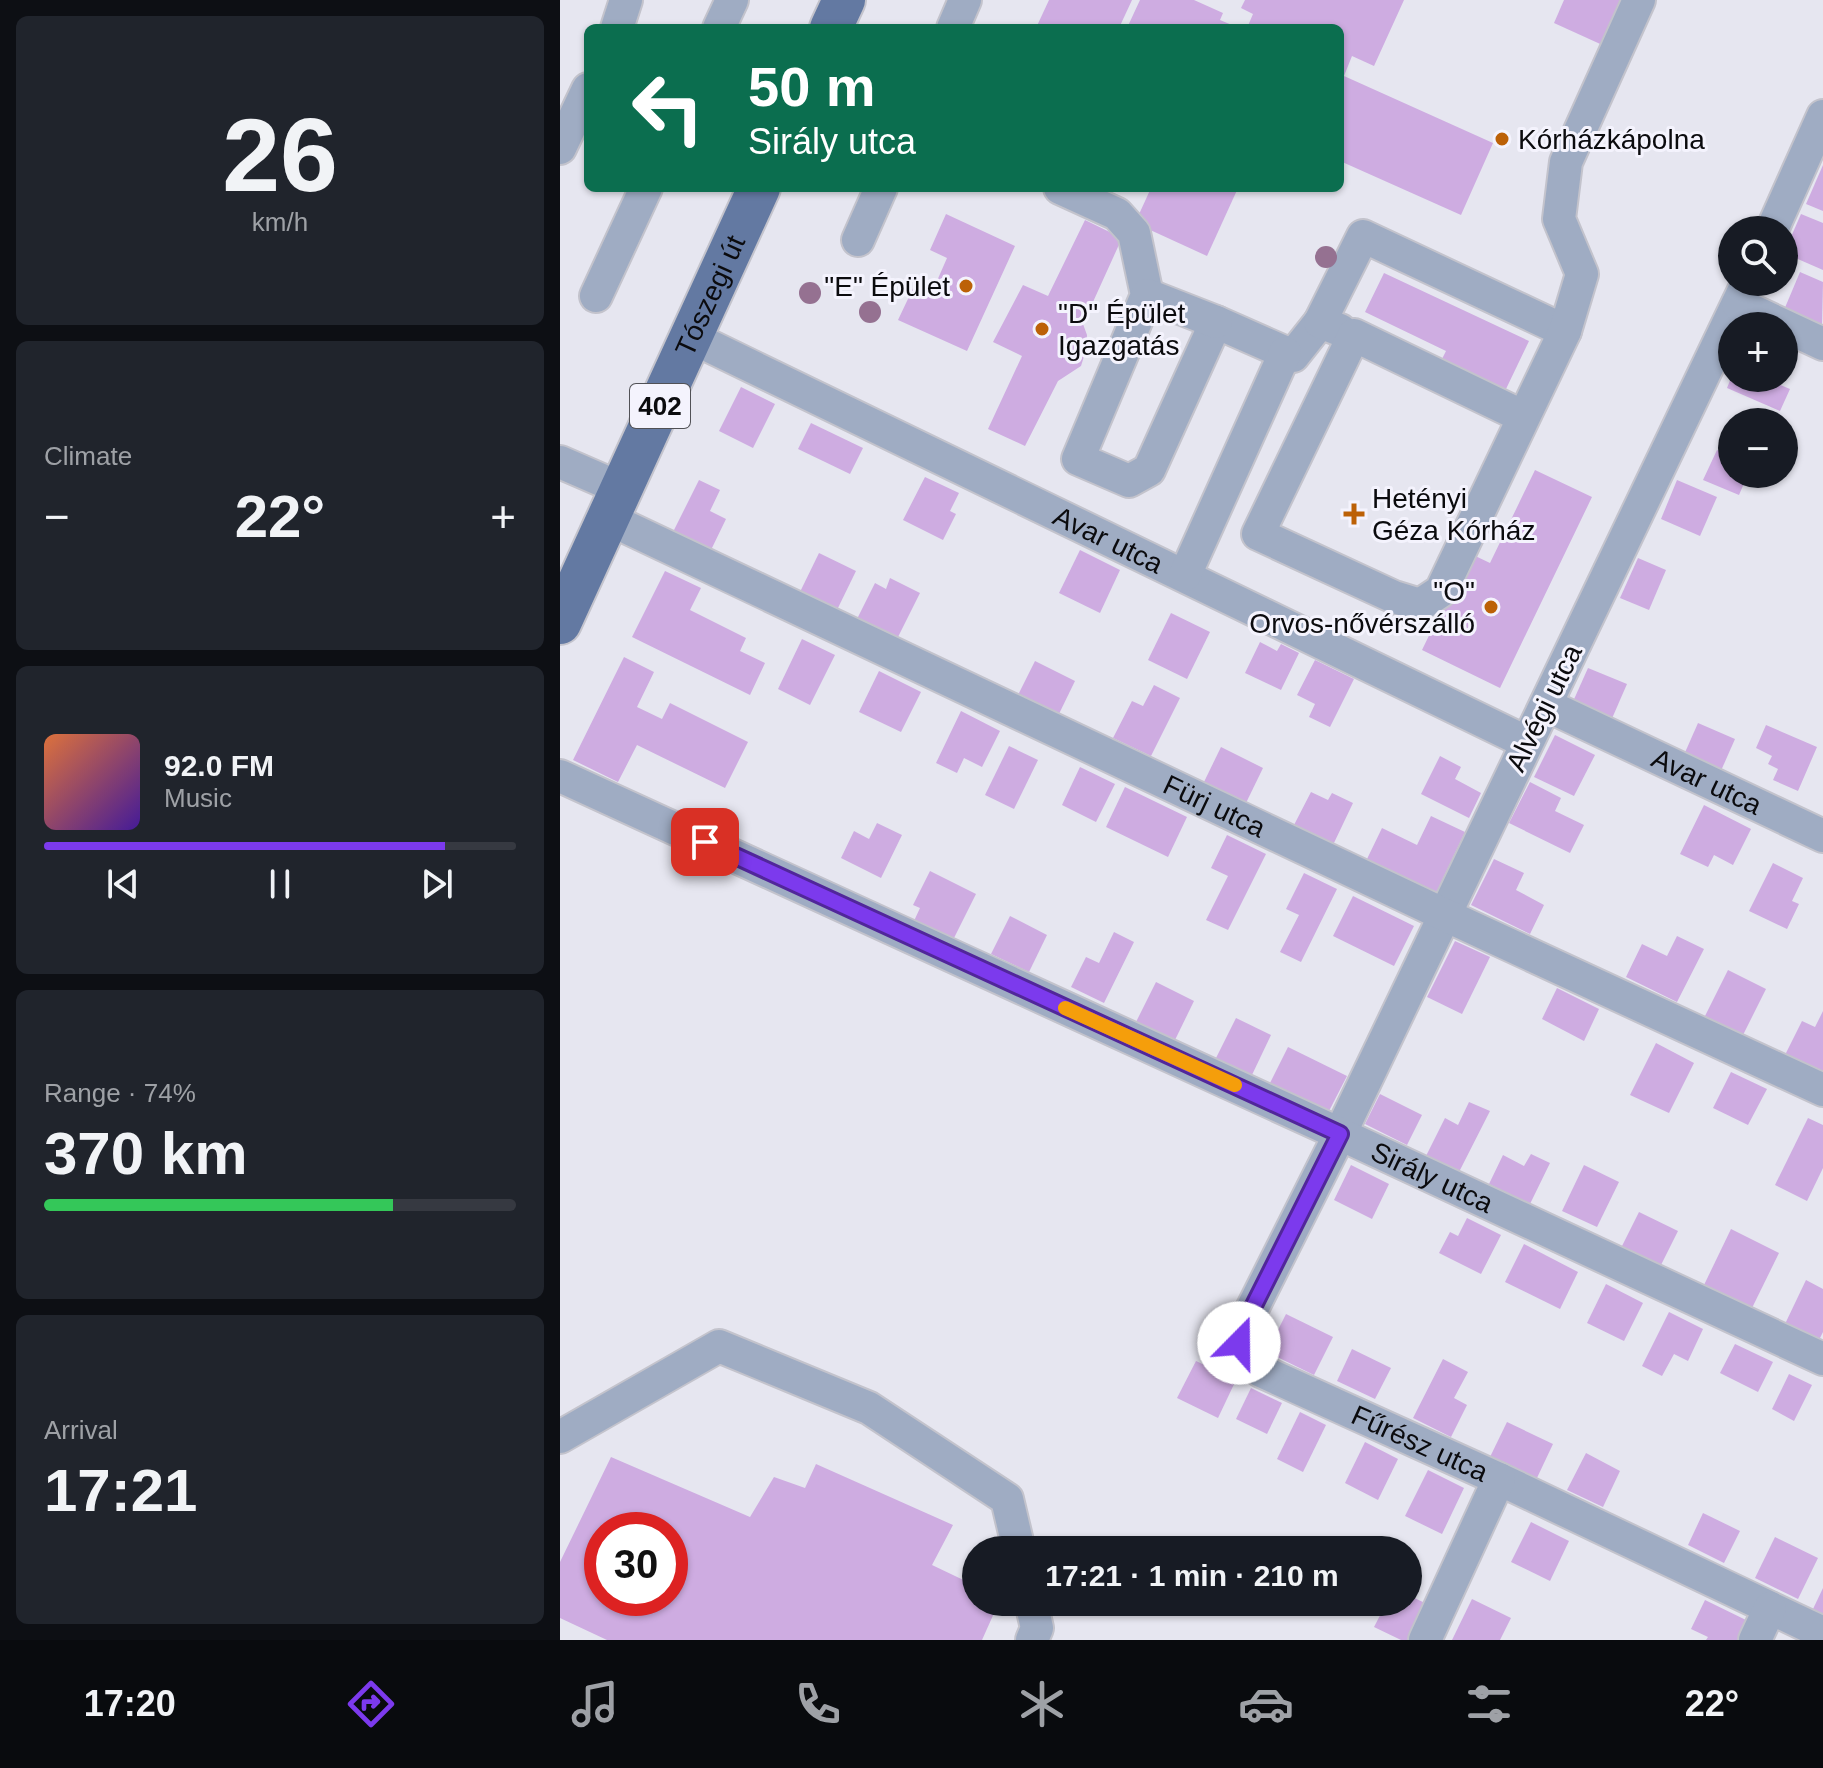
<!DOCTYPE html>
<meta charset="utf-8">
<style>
body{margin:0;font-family:Arial,sans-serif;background:#20242c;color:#f1f3f6;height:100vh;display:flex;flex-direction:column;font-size:30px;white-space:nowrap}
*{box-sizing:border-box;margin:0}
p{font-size:26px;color:#9ea1a6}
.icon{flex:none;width:44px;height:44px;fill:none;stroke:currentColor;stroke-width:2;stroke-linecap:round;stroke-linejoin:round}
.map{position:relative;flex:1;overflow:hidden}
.details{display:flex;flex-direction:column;gap:16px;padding:16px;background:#0d0f14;width:560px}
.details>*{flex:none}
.hud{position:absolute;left:24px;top:24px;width:760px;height:168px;border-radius:12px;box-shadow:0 2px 6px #0004;background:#0b6e4f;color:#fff;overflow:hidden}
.controls{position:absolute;left:1158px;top:216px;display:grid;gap:16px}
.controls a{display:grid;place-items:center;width:80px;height:80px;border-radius:50%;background:#171b24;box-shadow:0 2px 6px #0004;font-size:40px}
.speed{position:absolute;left:24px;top:1512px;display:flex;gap:16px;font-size:40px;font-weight:700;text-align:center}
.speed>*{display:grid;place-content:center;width:104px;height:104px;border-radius:50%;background:#171b24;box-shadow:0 2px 6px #0004;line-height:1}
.speed .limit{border:12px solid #d22;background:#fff;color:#111}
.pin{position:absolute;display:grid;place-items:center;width:68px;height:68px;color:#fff;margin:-34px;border-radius:16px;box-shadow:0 4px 12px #0006}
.me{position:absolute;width:88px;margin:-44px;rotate:22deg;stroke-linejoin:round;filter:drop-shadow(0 0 6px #0008)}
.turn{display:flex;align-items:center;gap:28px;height:168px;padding:0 32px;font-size:36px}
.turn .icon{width:104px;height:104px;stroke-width:2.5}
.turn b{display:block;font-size:56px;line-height:68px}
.big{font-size:60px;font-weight:600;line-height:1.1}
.details .widget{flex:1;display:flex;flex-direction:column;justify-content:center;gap:12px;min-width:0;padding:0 28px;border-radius:12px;background:#20242c}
.details .dial{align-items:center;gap:0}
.dial b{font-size:104px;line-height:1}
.song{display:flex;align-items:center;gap:24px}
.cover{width:96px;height:96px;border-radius:12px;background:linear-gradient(135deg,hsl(20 70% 55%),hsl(260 70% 35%))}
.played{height:8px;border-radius:4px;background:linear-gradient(90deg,#7c3aed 85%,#363941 85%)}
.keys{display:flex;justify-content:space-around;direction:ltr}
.heat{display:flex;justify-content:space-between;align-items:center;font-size:44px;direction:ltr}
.charge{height:12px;border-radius:6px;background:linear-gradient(90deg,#34c759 74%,#363941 0)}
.trip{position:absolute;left:402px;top:1536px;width:460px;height:80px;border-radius:40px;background:#171b24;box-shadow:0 2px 6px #0004;font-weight:600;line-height:80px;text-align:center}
.menu{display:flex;height:128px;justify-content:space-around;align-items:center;background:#090b0e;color:#9ea1a6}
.menu .icon{width:56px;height:56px}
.menu .on{color:#7c3aed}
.menu b{font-size:36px;color:#f1f3f6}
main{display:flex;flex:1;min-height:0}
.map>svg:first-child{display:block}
.building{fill:#ceace1;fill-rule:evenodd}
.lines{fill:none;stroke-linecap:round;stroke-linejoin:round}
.minor-casing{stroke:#c3c3cc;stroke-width:36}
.major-casing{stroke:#c3c3cc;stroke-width:46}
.minor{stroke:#9facc3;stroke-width:32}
.major{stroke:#6379a2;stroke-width:42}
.tree{fill:#957191}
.route-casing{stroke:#51269a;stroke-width:20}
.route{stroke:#7c3aed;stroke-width:14}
.slow{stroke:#f59e0b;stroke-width:14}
.poi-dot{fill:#bc6107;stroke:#f4f3fd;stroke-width:3}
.labels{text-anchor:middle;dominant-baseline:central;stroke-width:6;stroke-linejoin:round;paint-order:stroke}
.shield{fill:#f4f3fd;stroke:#515156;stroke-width:2}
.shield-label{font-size:26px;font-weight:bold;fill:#0b0b0e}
.poi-label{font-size:28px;fill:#0b0b0e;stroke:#f4f3fd;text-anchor:start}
.street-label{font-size:28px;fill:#0b0b0e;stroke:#f4f3fd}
</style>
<main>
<section class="details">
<div class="widget dial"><b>26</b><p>km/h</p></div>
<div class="widget"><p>Climate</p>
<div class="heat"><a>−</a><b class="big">22°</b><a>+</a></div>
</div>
<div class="widget">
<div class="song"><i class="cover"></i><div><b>92.0 FM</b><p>Music</p></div></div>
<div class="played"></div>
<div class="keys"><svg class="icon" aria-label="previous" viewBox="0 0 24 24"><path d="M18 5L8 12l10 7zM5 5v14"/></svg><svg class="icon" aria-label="pause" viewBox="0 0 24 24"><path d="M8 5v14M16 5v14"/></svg><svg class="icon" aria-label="next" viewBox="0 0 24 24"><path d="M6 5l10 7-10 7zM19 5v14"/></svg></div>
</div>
<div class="widget"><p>Range · 74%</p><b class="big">370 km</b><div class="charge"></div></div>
<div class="widget"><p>Arrival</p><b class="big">17:21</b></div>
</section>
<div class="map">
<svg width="1263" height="1640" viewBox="0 0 1263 1640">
<rect width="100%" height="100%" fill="#e6e6f0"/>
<!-- building -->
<g class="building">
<polygon points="489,0 572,0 559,28 476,28"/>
<polygon points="580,0 634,0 663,13 660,20 679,28 567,28"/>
<polygon points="685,0 844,0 814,66 792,56 784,76 933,143 901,215 780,161 780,28 687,28 693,14 681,8"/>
<polygon points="1004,0 1071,0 1049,48 994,23"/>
<polygon points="1263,165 1263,211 1246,204"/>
<polygon points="591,188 678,188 647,256 575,223"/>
<polygon points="386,214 455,246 407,351 338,320 356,282 373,290 387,258 370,250"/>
<polygon points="1241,214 1263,223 1263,270 1224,253"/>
<polygon points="525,220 562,238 523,324 527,335 526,350 521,366 498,381 465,446 428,429 462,356 433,342 463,285 488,296"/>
<polygon points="1240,272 1263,282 1262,326 1224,310"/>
<polygon points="824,273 969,341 946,389 882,359 886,351 805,312"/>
<polygon points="1171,378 1204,378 1230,389 1220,411 1167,388"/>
<polygon points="181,387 215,404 193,448 159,431"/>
<polygon points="251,423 303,448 290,474 238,449"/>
<polygon points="1157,450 1172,457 1172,474 1188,474 1179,495 1143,480"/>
<polygon points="975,470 1032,497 940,688 862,650 909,553 930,563"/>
<polygon points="365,477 399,493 390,511 396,514 383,540 343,520"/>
<polygon points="139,480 160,490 150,511 166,519 151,550 113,532"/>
<polygon points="1117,480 1157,497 1140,536 1101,519"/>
<polygon points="520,550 560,570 540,613 499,593"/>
<polygon points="259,553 296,571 276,612 239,594"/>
<polygon points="1078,558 1106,570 1089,610 1060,598"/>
<polygon points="105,571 141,588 130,610 186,638 180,651 205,663 190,695 72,637"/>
<polygon points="330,578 360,593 336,641 296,621 315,583 326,589"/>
<polygon points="611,613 650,632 627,679 588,660"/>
<polygon points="242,639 275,655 250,705 218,689"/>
<polygon points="700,642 717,651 721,644 739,653 721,690 685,673"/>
<polygon points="64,657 94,672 77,707 102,719 110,703 188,742 165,788 77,745 58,782 13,760"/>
<polygon points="755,660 794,679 770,727 749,717 755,704 737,695"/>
<polygon points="475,661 515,681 496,720 456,699"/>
<polygon points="1028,668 1067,684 1050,723 1011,706"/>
<polygon points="319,671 361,692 341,732 299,712"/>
<polygon points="594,685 620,698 591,756 553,738 572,701 583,706"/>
<polygon points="401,711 440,731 422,767 404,758 397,773 376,763"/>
<polygon points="1138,723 1175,739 1160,773 1123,757"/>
<polygon points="1206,725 1257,747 1238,791 1213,780 1218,769 1208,764 1212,756 1196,748"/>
<polygon points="995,735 1035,755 1014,796 974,777"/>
<polygon points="449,746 478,760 454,809 425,795"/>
<polygon points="661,747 703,768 685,805 643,784"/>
<polygon points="880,756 901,767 895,779 921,793 909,818 861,794"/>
<polygon points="520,767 555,784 536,822 502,805"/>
<polygon points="970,782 1001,798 995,811 1024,825 1010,853 949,823"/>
<polygon points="565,787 627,817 608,857 546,827"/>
<polygon points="751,792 768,800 772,793 793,803 773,845 734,825"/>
<polygon points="1144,805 1191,829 1173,865 1154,855 1148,867 1120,854"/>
<polygon points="871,816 905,832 876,893 807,859 822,828 857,845"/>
<polygon points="317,823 342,835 321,878 281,858 294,831 309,839"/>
<polygon points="667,835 706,854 668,930 646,920 668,876 651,868"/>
<polygon points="934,859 964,873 956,890 984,905 970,934 911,905"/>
<polygon points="1213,863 1243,878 1232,901 1239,904 1227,929 1189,911"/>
<polygon points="370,871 416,894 393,940 354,921 360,908 353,905"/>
<polygon points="744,873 777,889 741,962 720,952 739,915 726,909"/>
<polygon points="793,896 854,926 834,966 773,936"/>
<polygon points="450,916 487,935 469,972 431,954"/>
<polygon points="554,932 574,942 544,1003 511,987 526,957 539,963"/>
<polygon points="1117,936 1144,949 1117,1002 1066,977 1082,944 1107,956"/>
<polygon points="895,941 930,957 902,1014 867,997"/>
<polygon points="1168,970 1206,989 1183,1035 1145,1016"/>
<polygon points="596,982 634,1001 614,1042 576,1022"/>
<polygon points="997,988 1039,1009 1024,1041 982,1019"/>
<polygon points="1263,1011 1263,1074 1225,1055 1242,1021 1255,1027"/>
<polygon points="676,1018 711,1035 691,1077 655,1060"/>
<polygon points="1096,1043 1134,1063 1109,1113 1070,1095"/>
<polygon points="728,1047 787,1076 768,1113 709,1085"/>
<polygon points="1171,1072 1207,1089 1188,1125 1153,1108"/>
<polygon points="820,1094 862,1115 847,1145 805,1124"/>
<polygon points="909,1102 930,1111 899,1172 866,1156 885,1118 898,1125"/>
<polygon points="1248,1118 1263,1125 1263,1168 1247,1201 1215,1185"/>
<polygon points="971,1154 990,1163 970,1204 929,1184 943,1155 964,1166"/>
<polygon points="791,1165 829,1184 812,1219 774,1200"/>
<polygon points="1024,1165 1059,1182 1037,1227 1002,1211"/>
<polygon points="1079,1212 1118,1231 1100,1267 1061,1248"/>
<polygon points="907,1218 941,1235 921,1274 879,1253 890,1232 898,1236"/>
<polygon points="1171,1229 1219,1253 1192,1308 1144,1285"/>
<polygon points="964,1244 1018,1272 1000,1309 945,1282"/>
<polygon points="1246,1280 1263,1289 1263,1332 1259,1340 1225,1324"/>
<polygon points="1046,1284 1083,1303 1064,1341 1027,1323"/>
<polygon points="1109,1312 1143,1329 1128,1361 1114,1354 1102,1376 1082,1366"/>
<polygon points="726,1314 773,1337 754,1375 707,1352"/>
<polygon points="1175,1344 1213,1362 1198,1392 1160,1373"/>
<polygon points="792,1349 831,1368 815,1399 777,1381"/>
<polygon points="883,1359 908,1372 894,1398 907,1405 891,1437 853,1418"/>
<polygon points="636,1361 676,1380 658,1418 617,1398"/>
<polygon points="1229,1374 1252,1385 1234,1421 1212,1409"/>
<polygon points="691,1388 722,1403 707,1434 676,1419"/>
<polygon points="740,1412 766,1425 743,1472 717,1459"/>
<polygon points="947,1422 993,1444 976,1480 930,1457"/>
<polygon points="805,1442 838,1459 818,1500 785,1483"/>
<polygon points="1026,1453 1060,1471 1043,1507 1007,1490"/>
<path d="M51,1457L190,1517L214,1477L245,1488L256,1464L393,1525L372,1565L416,1586V1602H439L422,1640H47L0,1618V1562ZM42,1530H110V1598H42Z"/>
<polygon points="868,1470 904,1488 882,1534 845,1516"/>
<polygon points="1143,1513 1180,1531 1164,1563 1128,1545"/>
<polygon points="971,1522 1009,1541 990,1581 951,1562"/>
<polygon points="1215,1537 1258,1558 1238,1599 1195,1578"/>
<polygon points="1263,1588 1263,1614 1253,1609"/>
<polygon points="848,1595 865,1603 847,1640 841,1640 814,1627 827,1602 848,1602"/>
<polygon points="912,1599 951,1618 940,1640 892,1640"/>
<polygon points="1145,1600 1188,1621 1179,1640 1146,1640 1148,1637 1131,1629"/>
</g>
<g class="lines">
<!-- minor casing -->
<g class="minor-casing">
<g id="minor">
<polyline points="57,28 66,0"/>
<polyline points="159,28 172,0"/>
<polyline points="393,28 405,0"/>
<polyline points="0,148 28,89"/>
<polyline points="500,188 557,214 574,233 587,295 518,459 569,481 589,470 656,322 733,356 760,322"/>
<polyline points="1212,230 1263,116"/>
<polyline points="298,240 321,188"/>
<path id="s1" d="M1188,282L780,1134L681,1331C677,1351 685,1359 701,1371L939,1479L1263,1633"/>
<polyline points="587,295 656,322"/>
<polyline points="36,296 86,188"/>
<polyline points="1178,304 1263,344"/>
<polyline points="780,330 760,322 803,236 1005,331"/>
<path id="s2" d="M131,337L966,742"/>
<polyline points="964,417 794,335 698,534 834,597 860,605 881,591 1005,331 1022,274 999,219 1006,162 1079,0"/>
<polyline points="0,462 62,489"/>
<path id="s3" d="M49,519L885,915L1263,1090"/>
<polyline points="625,575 725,353"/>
<path id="s4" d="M986,705L1263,836"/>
<path id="s5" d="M0,776L780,1134L1263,1359"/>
<polyline points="0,1437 159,1346 309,1408 447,1499 459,1550"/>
<polyline points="471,1602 477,1628 472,1640"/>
<polyline points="865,1640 939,1479"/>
<polyline points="1195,1640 1210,1608"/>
</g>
</g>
<!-- major casing -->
<g class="major-casing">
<g id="major">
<polyline points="271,28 284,0"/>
<path id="s6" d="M0,623L199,188"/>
</g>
</g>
<!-- minor -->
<use href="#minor" class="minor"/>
<!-- major -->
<use href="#major" class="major"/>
</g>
<!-- trees -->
<g class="tree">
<circle cx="766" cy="257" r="11"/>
<circle cx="250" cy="293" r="11"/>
<circle cx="310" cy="312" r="11"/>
</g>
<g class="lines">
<!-- route casing -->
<g class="route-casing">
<polyline id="route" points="145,842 780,1134 681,1331 679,1343"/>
</g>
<!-- route -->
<use href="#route" class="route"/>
<!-- slow -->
<polyline class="slow" points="505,1008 675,1085"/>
</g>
<!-- markers -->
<g class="poi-dot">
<circle cx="942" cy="139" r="8"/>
<circle cx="406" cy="286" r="8"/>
<circle cx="482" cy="329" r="8"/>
<path d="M790 502h8v8h8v8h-8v8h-8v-8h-8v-8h8z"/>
<circle cx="931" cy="607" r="8"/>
</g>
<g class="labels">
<!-- shield labels -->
<rect class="shield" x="70" y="384" width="60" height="44" rx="6"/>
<g class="shield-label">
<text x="100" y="406">402</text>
</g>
<!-- poi labels -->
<g class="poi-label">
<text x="958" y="139">Kórházkápolna</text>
<text x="390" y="286" text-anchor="end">"E" Épület</text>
<text x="498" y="313">"D" Épület<tspan x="498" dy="32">Igazgatás</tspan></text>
<text x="812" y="498">Hetényi<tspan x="812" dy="32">Géza Kórház</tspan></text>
<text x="915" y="591" text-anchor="end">"O"<tspan x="915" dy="32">Orvos-nővérszálló</tspan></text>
</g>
<!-- street labels -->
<g class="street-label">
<text stroke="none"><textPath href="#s6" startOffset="360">Tószegi út</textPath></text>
<text stroke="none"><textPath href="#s2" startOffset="464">Avar utca</textPath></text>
<text transform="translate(984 708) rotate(-64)">Alvégi utca</text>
<text stroke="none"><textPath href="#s4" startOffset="178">Avar utca</textPath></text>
<text stroke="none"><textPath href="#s3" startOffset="670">Fürj utca</textPath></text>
<text stroke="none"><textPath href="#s5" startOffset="960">Sirály utca</textPath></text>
<text stroke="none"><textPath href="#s1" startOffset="1388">Fűrész utca</textPath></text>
</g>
</g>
</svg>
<div class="controls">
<a><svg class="icon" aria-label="search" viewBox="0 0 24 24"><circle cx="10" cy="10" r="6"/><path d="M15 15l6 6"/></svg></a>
<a>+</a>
<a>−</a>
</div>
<div class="speed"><div class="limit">30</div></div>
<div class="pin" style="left:145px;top:842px;background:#d93025"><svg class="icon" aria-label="arrive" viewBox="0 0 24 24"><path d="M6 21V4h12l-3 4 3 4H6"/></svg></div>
<svg class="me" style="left:679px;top:1343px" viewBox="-20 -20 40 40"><circle r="19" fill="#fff"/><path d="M0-13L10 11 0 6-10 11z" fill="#7c3aed"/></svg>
<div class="trip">17:21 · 1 min · 210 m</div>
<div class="hud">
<div class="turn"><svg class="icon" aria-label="left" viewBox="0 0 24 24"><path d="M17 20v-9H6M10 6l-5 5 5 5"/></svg><div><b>50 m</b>Sirály utca</div></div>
</div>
</div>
</main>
<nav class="menu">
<b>17:20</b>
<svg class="icon on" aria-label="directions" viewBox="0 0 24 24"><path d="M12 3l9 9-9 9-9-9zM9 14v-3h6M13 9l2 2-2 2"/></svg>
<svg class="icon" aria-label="music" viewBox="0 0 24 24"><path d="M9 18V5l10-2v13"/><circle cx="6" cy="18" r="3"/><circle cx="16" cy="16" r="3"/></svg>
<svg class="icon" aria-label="phone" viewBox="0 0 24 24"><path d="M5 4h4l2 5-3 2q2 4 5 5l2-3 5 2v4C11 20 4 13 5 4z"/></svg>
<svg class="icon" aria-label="climate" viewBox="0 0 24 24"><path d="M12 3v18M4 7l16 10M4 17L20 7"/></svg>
<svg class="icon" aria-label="car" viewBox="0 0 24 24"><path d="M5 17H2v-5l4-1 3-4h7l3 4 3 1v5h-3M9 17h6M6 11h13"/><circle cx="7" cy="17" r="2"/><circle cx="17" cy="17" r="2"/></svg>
<svg class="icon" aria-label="filters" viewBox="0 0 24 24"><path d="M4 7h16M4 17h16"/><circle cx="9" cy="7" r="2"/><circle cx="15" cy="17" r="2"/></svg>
<b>22°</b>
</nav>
